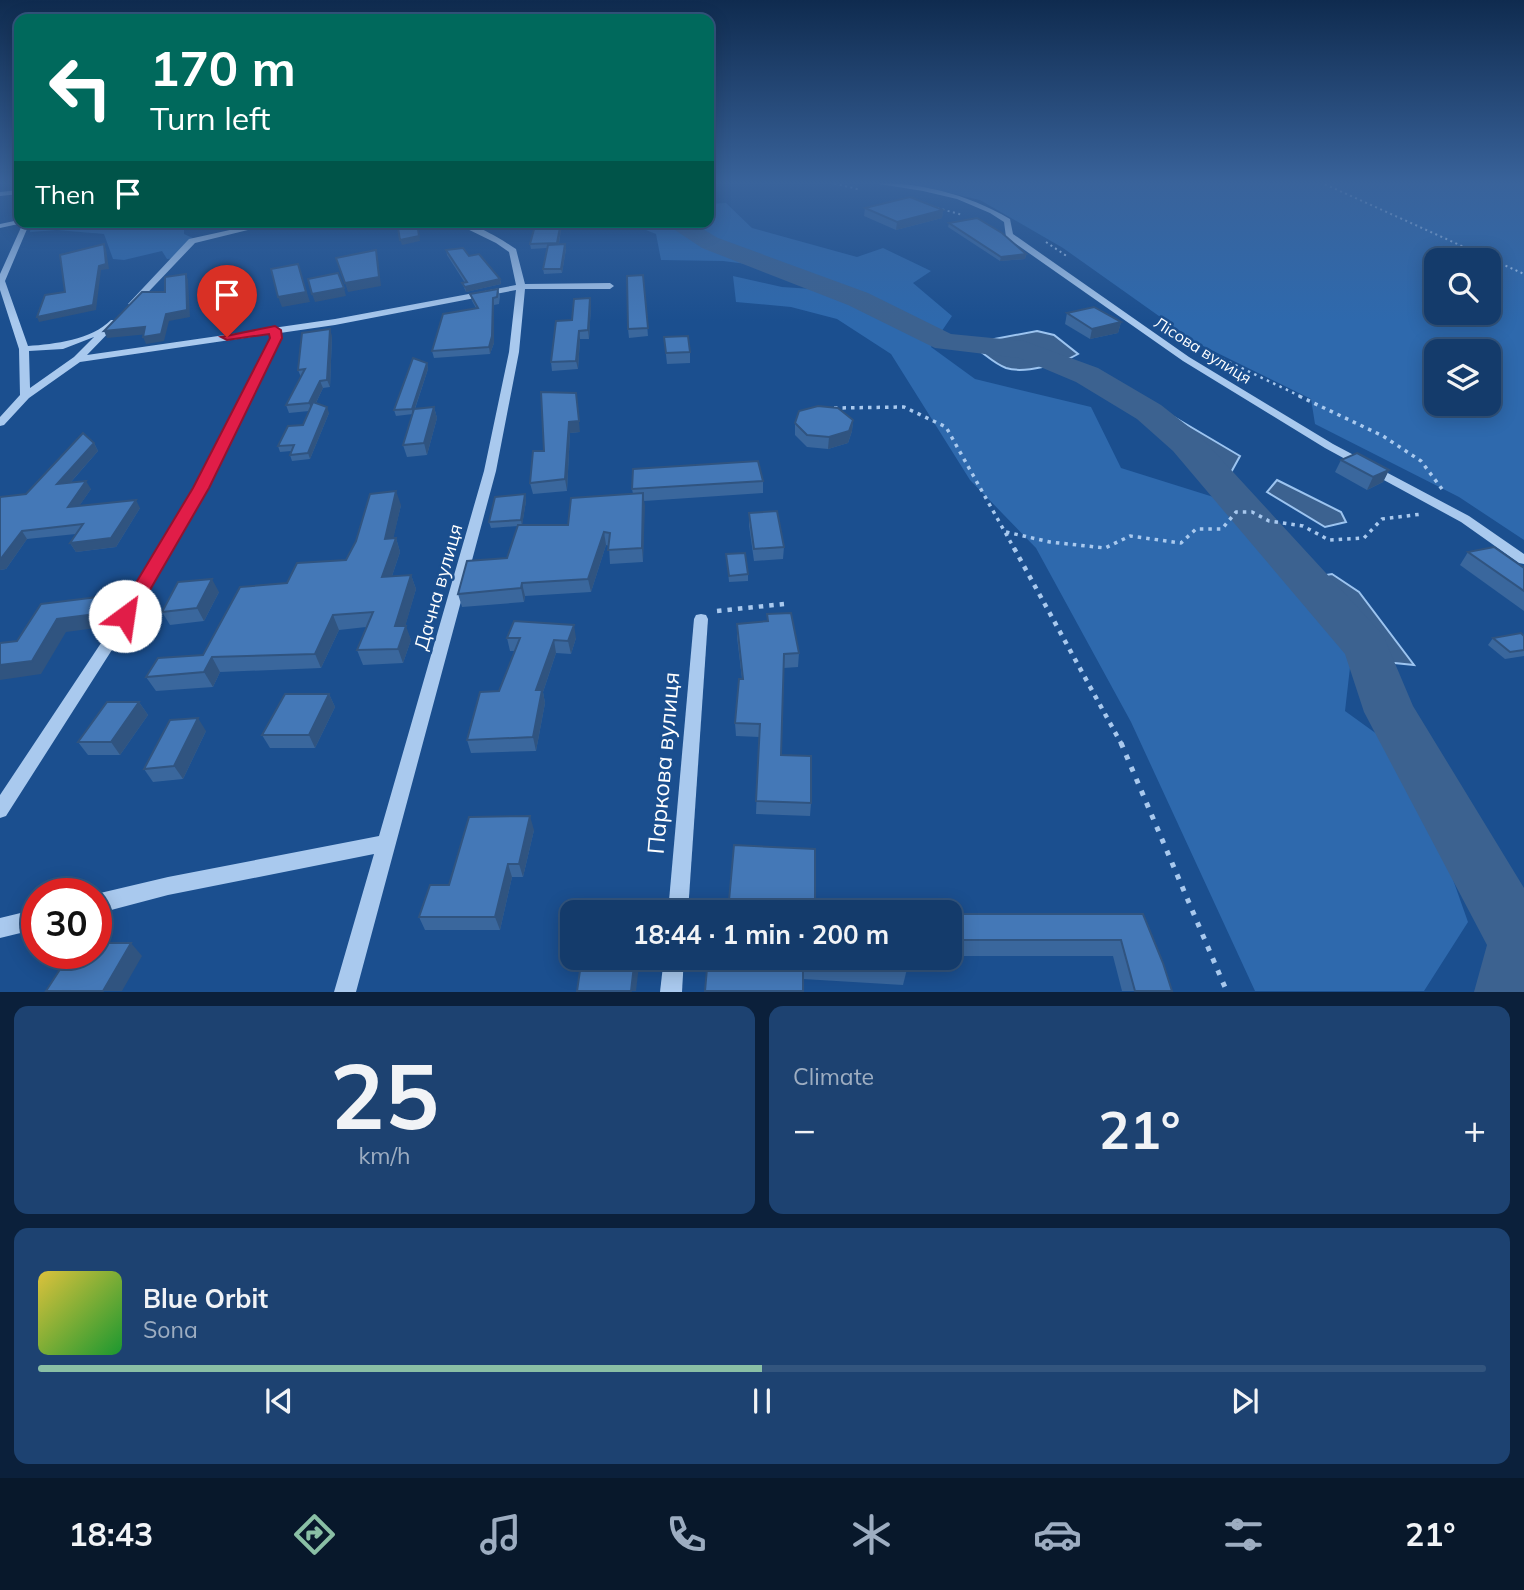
<!DOCTYPE html>
<meta charset="utf-8">
<style>
body{margin:0;font-family:Mulish,sans-serif;background:#1d4271;color:#f1f3f6;height:100vh;display:flex;flex-direction:column;font-size:26px;white-space:nowrap}
*{box-sizing:border-box;margin:0}
p{font-size:23px;color:#9dadc1}
.icon{flex:none;width:38px;height:38px;fill:none;stroke:currentColor;stroke-width:2;stroke-linecap:round;stroke-linejoin:round}
.map{position:relative;height:992px;overflow:hidden}
.sheet{display:flex;flex-direction:column;gap:14px;padding:14px;background:#0b203b;flex:1}
.sheet>*{flex:none}
.guide{position:absolute;left:14px;top:14px;width:700px;height:214px;border-radius:14px;box-shadow:0 4px 18px #0003,0 0 0 2px #33557e;background:#00695c;color:#fff;overflow:hidden}
.fabs{position:absolute;left:1424px;top:248px;display:grid;gap:14px}
.fabs a{display:grid;place-items:center;width:77px;height:77px;border-radius:14px;background:#143b6b;box-shadow:0 4px 18px #0003,0 0 0 2px #33557e;font-size:35px}
.speed{position:absolute;left:21px;top:878px;display:flex;gap:14px;font-size:35px;font-weight:700;text-align:center}
.speed>*{display:grid;place-content:center;width:91px;height:91px;border-radius:50%;background:#143b6b;box-shadow:0 4px 18px #0003,0 0 0 2px #33557e;line-height:1}
.speed .limit{border:10px solid #d22;background:#fff;color:#111}
.pin{position:absolute;display:grid;place-items:center;width:60px;height:60px;color:#fff;margin:-72px -30px;border-radius:50% 50% 50% 0;rotate:-45deg;box-shadow:0 0 7px #0007}
.pin .icon{rotate:45deg}
.me{position:absolute;width:77px;margin:-38px;rotate:31deg;stroke-linejoin:round;filter:drop-shadow(0 0 5px #0008)}
.turn{display:flex;align-items:center;gap:24px;height:147px;padding:0 21px;font-size:32px}
.turn .icon{width:91px;height:91px;stroke-width:2.5}
.turn b{display:block;font-size:49px;line-height:60px}
.then{display:flex;align-items:center;height:66px;padding:0 21px;background:#0003;gap:14px;font-size:26px}
.big{font-size:52px;font-weight:700;line-height:1.1}
.sheet .tile{flex:1;display:flex;flex-direction:column;justify-content:center;gap:10px;min-width:0;padding:0 24px;border-radius:14px;background:#1d4271}
.sheet .dial{align-items:center;gap:0}
.dial b{font-size:91px;line-height:1}
.song{display:flex;align-items:center;gap:21px}
.cover{width:84px;height:84px;border-radius:10px;background:linear-gradient(135deg,hsl(50 70% 55%),hsl(130 70% 35%))}
.played{height:7px;border-radius:4px;background:linear-gradient(90deg,#8abfa5 50%,#33557e 50%)}
.keys{display:flex;justify-content:space-around;direction:ltr}
.heat{display:flex;justify-content:space-between;align-items:center;font-size:38px;direction:ltr}
.sheet .tiles{flex:1;display:grid;gap:14px;grid-template-columns:1fr 1fr}
.tile:last-child{grid-column:span 2}
.trip{position:absolute;left:560px;top:900px;width:402px;height:70px;border-radius:14px;background:#143b6b;box-shadow:0 4px 18px #0003,0 0 0 2px #33557e;font-weight:700;line-height:70px;text-align:center}
.tab-bar{display:flex;height:112px;justify-content:space-around;align-items:center;background:#08182b;color:#9dadc1}
.tab-bar .icon{width:49px;height:49px}
.tab-bar .on{color:#8abfa5}
.tab-bar b{font-size:32px;color:#f1f3f6}
.map>svg:first-child{display:block}
.green{fill:#2e69ad;fill-rule:evenodd}
.water{fill:#3c6290;stroke:#9cc4f0;stroke-width:2}
.lines{fill:none;stroke-linecap:round;stroke-linejoin:round}
.river{fill:#3c6290;fill-rule:evenodd}
.path-far4{stroke:#a9c9ee;stroke-width:2;stroke-dasharray:2 3.5;stroke-linecap:butt}
.path-far3{stroke:#a9c9ee;stroke-width:2.5;stroke-dasharray:2.5 4.5;stroke-linecap:butt}
.path-far2{stroke:#a9c9ee;stroke-width:3.5;stroke-dasharray:3.5 5;stroke-linecap:butt}
.path-far1{stroke:#a9c9ee;stroke-width:4.5;stroke-dasharray:4.5 6;stroke-linecap:butt}
.path{stroke:#a9c9ee;stroke-width:5;stroke-dasharray:5 8;stroke-linecap:butt}
.minor{fill:#a9c9ee;fill-rule:evenodd}
.wall{fill:#3a679d}
.shaded-wall{fill:#305480}
.building{fill:#4478b7;stroke:#305480;stroke-width:2}
.route{fill:#e11d48;stroke:#92132f;stroke-width:2}
.labels{text-anchor:middle;dominant-baseline:central;stroke-width:5;stroke-linejoin:round;paint-order:stroke}
.far-street-label{font-size:16px;fill:#fff;stroke:#1b4f8f}
.street-label{font-size:19px;fill:#fff;stroke:#1b4f8f}
.near-street-label{font-size:23px;fill:#fff;stroke:#1b4f8f}
</style>
<div class="map">
<svg width="1524" height="992" viewBox="0 0 1524 992">
<rect width="100%" height="100%" fill="#1b4f8f"/>
<!-- green -->
<g class="green">
<path d="M903,182H1524V540L1459,497L1315,424L1311,399L1197,343L1063,248L980,200ZM1437,261H1489V313H1437ZM1437,352H1489V404H1437Z"/>
<polygon points="726,203 752,228 857,257 883,248 931,271 913,283 952,316 931,347 975,379 1091,407 1121,468 1223,500 1352,650 1345,711 1410,758 1468,922 1424,991 1255,991 1131,722 1036,548 970,480 891,354 837,319 791,307 736,302 733,276 782,287 828,290 802,271 723,261 661,260 656,234 626,222 709,222 709,204"/>
<polygon points="75,222 200,222 184,225 184,234 195,239 178,258 167,259 162,251 124,260 113,259 104,234 57,230 30,232 31,225"/>
</g>
<!-- water -->
<g class="water">
<path d="M1037,331L1054,335L1078,354C1061,364 1024,374 1006,368C995,364 986,355 977,349L978,342Z"/>
<polygon points="1079,370 1096,371 1240,456 1229,476 1217,471 1149,413 1077,375"/>
<polygon points="1277,480 1341,512 1346,522 1325,527 1267,492"/>
<polygon points="1332,574 1359,592 1414,665 1385,662 1314,577"/>
</g>
<g class="lines">
<!-- river -->
<polygon class="river" points="663,222 691,222 718,238 868,293 951,334 1024,341 1098,368 1161,405 1199,435 1383,635 1413,706 1524,888 1524,992 1474,992 1487,945 1364,712 1345,654 1173,451 1137,419 1076,382 1019,358 935,348 848,305 702,248"/>
<!-- path-far4 -->
<g class="path-far4">
<polyline points="829,182 861,190"/>
<polyline points="1320,182 1524,274"/>
<polyline points="937,208 963,215"/>
<polyline points="43,222 64,222"/>
<polyline points="1046,242 1068,257"/>
</g>
<!-- path-far3 -->
<polyline class="path-far3" points="1191,344 1302,397"/>
<!-- path-far2 -->
<g class="path-far2">
<polyline points="1299,396 1383,436 1421,461 1442,489"/>
<polyline points="834,408 904,407 946,427 1015,550"/>
<polyline points="1006,532 1050,542 1105,548 1130,536 1181,543 1196,529 1222,529 1236,512 1252,512 1269,521 1303,526 1329,540 1364,538 1382,519 1422,514"/>
</g>
<!-- path-far1 -->
<g class="path-far1">
<polyline points="1014,548 1122,745"/>
<polyline points="717,611 784,604"/>
</g>
<!-- path -->
<polyline class="path" points="1121,743 1227,992"/>
<!-- minor -->
<g class="minor">
<path d="M867,182C917,182 966,193 1010,219L1013,234L1189,357L1333,444L1469,516L1524,554V564L1519,563L1461,522L1325,448L1183,361L1006,237L1004,222L990,213L957,199L923,191Z"/>
<polygon points="19,190 19,194 0,196 0,192"/>
<path d="M19,220V222H30L5,281L28,346C55,344 91,340 111,320H117V324L87,355L335,319L516,285L509,252L496,243L453,222C474,222 498,237 516,249L525,284L610,283L614,286L610,289H525L519,352L496,471L356,992H334L374,854L168,895L96,914V894L168,877L379,836L484,471L509,352L516,290L335,325L280,333L281,339L207,488L117,642L6,816L0,818V795L107,634L195,488L271,339V334L80,362L29,398L4,425L0,426V417L20,395L19,349L0,290V274L23,223L0,228V224ZM94,337L74,357L30,388L29,351L63,349Z"/>
<polygon points="266,222 280,222 195,243 135,306 128,304 189,239"/>
<polygon points="701,614 706,615 708,619 688,912 668,912 694,619 696,615"/>
<polygon points="37,909 37,929 0,938 0,918"/>
<polygon points="664,957 684,957 682,992 660,992"/>
</g>
</g>
<!-- wall -->
<g class="wall">
<polygon points="865,208 943,210 942,218 896,230 864,216"/>
<polygon points="536,222 562,222 559,244 565,244 566,249 562,273 544,274 543,269 547,248 531,249 530,244"/>
<polygon points="949,223 1026,254 1025,259 1000,261 948,227"/>
<polygon points="446,250 469,256 500,279 501,284 466,292 462,283 465,283 447,255"/>
<polygon points="643,275 648,336 629,338 628,329"/>
<polygon points="498,289 500,296 499,304 494,305 494,343 490,354 434,358 432,351 476,308 472,301 470,294"/>
<polygon points="590,298 591,306 589,339 580,339 578,369 552,371 551,362 572,320"/>
<polygon points="1067,313 1121,322 1118,333 1090,339 1065,324"/>
<polygon points="332,336 330,387 323,388 316,403 329,413 310,459 292,461 290,455 291,451 280,452 278,446 303,425 309,411 289,413 286,405 301,377 298,370"/>
<polygon points="664,337 690,352 690,363 667,364"/>
<polygon points="427,363 428,369 415,409 434,407 437,418 427,455 407,457 403,445 413,414 396,416 394,410"/>
<polygon points="541,392 580,432 570,433 567,491 533,494 530,483 544,451"/>
<polygon points="853,420 852,431 848,443 828,449 807,447 795,435 795,423"/>
<polygon points="94,443 98,451 71,482 91,489 79,506 140,508 116,547 76,552 70,543 76,534 27,539 6,569 0,570 0,497 26,494"/>
<polygon points="1341,460 1389,470 1383,482 1367,490 1335,472"/>
<polygon points="763,481 763,493 644,501 643,562 610,564 609,546 606,545 591,592 525,596 524,602 462,607 458,594 507,558 518,526 491,528 489,522 525,494 526,501 522,525 568,525 633,494 632,489"/>
<polygon points="401,505 393,538 396,538 400,552 392,576 411,575 416,589 405,626 411,640 403,663 363,665 357,650 366,627 339,630 321,668 220,672 213,687 156,691 146,677 203,655 287,583 346,560"/>
<polygon points="749,513 784,547 783,559 754,561 749,525"/>
<polygon points="1468,552 1524,568 1524,611 1460,565"/>
<polygon points="727,560 748,574 748,581 729,582"/>
<polygon points="219,592 204,621 170,625 162,612"/>
<polygon points="767,614 799,653 798,667 784,668 781,755 811,803 810,816 756,814 759,737 736,736 735,723 742,679 737,637 737,624 767,622"/>
<polygon points="1524,636 1524,656 1505,659 1488,645 1493,638"/>
<polygon points="507,638 576,638 571,654 556,653 543,692 545,703 536,751 471,753 467,740 499,691 515,651 510,651"/>
<polygon points="329,694 335,707 315,748 270,748 262,735"/>
<polygon points="139,702 148,715 120,755 88,755 78,742"/>
<polygon points="206,731 183,779 153,782 144,769"/>
<polygon points="534,830 523,877 512,877 500,930 425,930 419,917 449,885"/>
<polygon points="950,914 1143,914 1172,991 1122,991 1113,956 950,956"/>
<polygon points="708,957 907,969 903,985 803,979"/>
</g>
<!-- shaded-wall -->
<g class="shaded-wall">
<polygon points="943,210 942,218 896,230 897,222"/>
<polygon points="306,222 321,222 307,225"/>
<polygon points="418,222 420,241 402,245 400,240"/>
<polygon points="561,222 562,222 558,248 557,243"/>
<polygon points="104,244 106,249 109,269 101,270 96,310 39,322 37,317 99,266"/>
<polygon points="565,244 566,249 562,273 561,269"/>
<polygon points="376,250 378,258 381,286 348,292 345,283"/>
<polygon points="1026,254 1025,259 1000,261 1001,257"/>
<polygon points="186,274 188,280 190,317 169,321 164,341 146,344 143,337 166,314"/>
<polygon points="301,274 310,302 282,307 278,297"/>
<polygon points="500,279 501,284 466,292 465,287"/>
<polygon points="344,288 346,296 315,302 312,294"/>
<polygon points="493,298 494,305 494,343 490,354 489,347"/>
<polygon points="590,298 591,306 589,339 588,330"/>
<polygon points="1121,322 1118,333 1090,339 1092,329"/>
<polygon points="145,327 149,334 107,338 104,331"/>
<polygon points="330,329 332,336 330,387 327,380"/>
<polygon points="579,331 580,339 578,369 576,361"/>
<polygon points="427,363 428,369 413,414 412,409"/>
<polygon points="320,381 323,388 312,411 309,403"/>
<polygon points="576,393 580,432 570,433 567,491 565,479 569,422"/>
<polygon points="327,407 329,413 310,459 308,453"/>
<polygon points="434,407 437,418 427,455 424,443"/>
<polygon points="853,420 852,431 848,443 828,449 829,437"/>
<polygon points="94,443 98,451 62,492 57,484"/>
<polygon points="1389,470 1383,482 1367,490 1373,477"/>
<polygon points="86,481 91,489 73,515 68,507"/>
<polygon points="396,491 401,505 390,553 385,539"/>
<polygon points="643,493 645,506 643,562 642,548"/>
<polygon points="525,494 526,501 522,526 521,520"/>
<polygon points="136,500 140,508 116,547 76,552 70,543"/>
<polygon points="22,531 27,539 6,569 0,570 0,560"/>
<polygon points="604,532 606,545 591,592 588,579"/>
<polygon points="396,538 400,552 387,591 382,577"/>
<polygon points="411,575 416,589 401,641 395,626"/>
<polygon points="212,579 219,592 204,621 197,608"/>
<polygon points="522,583 525,596 524,602 521,588"/>
<polygon points="106,596 114,609 104,627 66,632 41,674 0,680 0,665 57,619"/>
<polygon points="333,615 339,630 321,668 315,654"/>
<polygon points="574,625 576,638 571,654 568,641"/>
<polygon points="406,626 411,640 403,663 398,649"/>
<polygon points="554,640 556,653 543,692 545,703 536,751 533,737 536,690"/>
<polygon points="212,657 220,672 213,687 204,672"/>
<polygon points="329,694 335,707 315,748 309,735"/>
<polygon points="139,702 148,715 120,755 111,742"/>
<polygon points="198,718 206,731 183,779 174,766"/>
<polygon points="530,816 534,830 523,877 519,864"/>
<polygon points="508,864 512,877 500,930 495,917"/>
<polygon points="131,943 142,956 122,991 103,991"/>
<polygon points="635,957 640,957 636,991 631,991"/>
</g>
<!-- building -->
<g class="building">
<polygon points="910,197 943,210 897,222 865,208"/>
<polygon points="977,218 1002,233 1026,254 1001,257 949,223"/>
<polygon points="397,222 417,222 419,236 400,240"/>
<polygon points="536,222 561,222 557,243 530,244"/>
<polygon points="104,244 106,264 99,266 93,305 37,317 45,295 65,292 60,255"/>
<polygon points="565,244 561,269 543,269 548,245"/>
<polygon points="463,248 469,256 479,254 500,279 465,287 462,283 467,282 446,250"/>
<polygon points="376,250 379,277 345,283 336,258"/>
<polygon points="298,264 306,292 278,297 271,269"/>
<polygon points="338,273 344,288 312,294 308,279"/>
<polygon points="186,274 187,310 166,314 161,334 143,337 145,327 104,331 142,292 165,292 165,277"/>
<polygon points="643,275 648,328 628,329 627,276"/>
<polygon points="498,289 497,297 493,298 492,336 489,347 432,351 443,314 478,308 470,294"/>
<polygon points="590,298 588,330 579,331 576,361 551,362 556,321 572,320 574,299"/>
<polygon points="1094,307 1121,322 1092,329 1067,313"/>
<polygon points="330,329 327,380 320,381 309,403 286,405 305,369 298,370 302,333"/>
<polygon points="688,336 690,352 666,353 664,337"/>
<polygon points="413,358 427,363 412,409 394,410"/>
<polygon points="541,392 576,393 579,421 569,422 565,479 530,483 533,451 544,451"/>
<polygon points="313,402 327,407 308,453 290,455 294,445 278,446 288,426 303,425"/>
<polygon points="818,406 838,408 853,420 849,431 829,437 807,435 795,423 799,411"/>
<polygon points="434,407 424,443 403,445 414,409"/>
<polygon points="83,433 94,443 57,484 86,481 68,507 136,500 111,538 70,543 83,524 22,531 0,560 0,497 26,494"/>
<polygon points="1357,453 1389,470 1373,477 1341,460"/>
<polygon points="758,461 763,481 632,489 633,469"/>
<polygon points="396,491 385,539 396,538 382,577 411,575 395,626 406,626 398,649 357,650 373,612 333,615 315,654 212,657 204,672 146,677 158,658 203,655 240,587 287,583 297,563 346,560 356,541 370,494"/>
<polygon points="643,493 642,548 608,550 610,533 604,532 588,579 522,583 521,588 458,594 467,561 507,558 518,525 568,525 571,498"/>
<polygon points="525,494 521,520 489,522 495,497"/>
<polygon points="777,511 784,547 754,549 749,513"/>
<polygon points="1494,547 1524,568 1524,591 1468,552"/>
<polygon points="745,553 748,574 729,576 726,554"/>
<polygon points="212,579 197,608 162,612 178,582"/>
<polygon points="106,596 96,614 57,619 32,661 0,665 0,643 17,641 41,604"/>
<polygon points="791,613 799,653 784,654 781,755 811,756 811,803 756,801 760,724 735,723 739,679 743,679 737,624 768,621 767,614"/>
<polygon points="514,621 574,625 568,641 554,640 536,690 542,690 533,737 467,740 480,692 499,691 520,638 507,638"/>
<polygon points="1521,633 1524,636 1524,650 1510,652 1493,638"/>
<polygon points="285,694 329,694 309,735 262,735"/>
<polygon points="107,702 139,702 111,742 78,742"/>
<polygon points="198,718 174,766 144,769 170,720"/>
<polygon points="530,816 519,864 508,864 495,917 419,917 430,885 449,885 469,817"/>
<polygon points="734,845 815,849 815,912 728,912"/>
<polygon points="950,914 1143,914 1163,963 1172,991 1135,991 1121,940 950,940"/>
<polygon points="96,943 131,943 103,991 46,991 70,954 96,954"/>
<polygon points="582,957 635,957 631,991 577,991"/>
<polygon points="708,957 906,957 907,969 803,963 803,991 705,991"/>
</g>
<!-- sky -->
<linearGradient id="sky" x2="0" y2="1"><stop stop-color="#0f2b4f"/><stop offset="0.57" stop-color="#39639b"/><stop offset="1" stop-color="#39639b" stop-opacity="0"/></linearGradient>
<rect width="1524" height="321" fill="url(#sky)"/>
<!-- route -->
<polygon class="route" points="275,326 281,330 282,338 209,488 132,621 118,621 116,616 193,488 270,338 269,334 227,340 221,337"/>
<g class="labels">
<!-- far-street labels -->
<g class="far-street-label">
<text transform="translate(1203 350) rotate(32)">Лісова вулиця</text>
</g>
<!-- street labels -->
<g class="street-label">
<text transform="translate(438 587) rotate(-74)">Дачна вулиця</text>
</g>
<!-- near-street labels -->
<g class="near-street-label">
<text transform="translate(663 763) rotate(-85)">Паркова вулиця</text>
</g>
</g>
</svg>
<div class="fabs">
<a><svg class="icon" aria-label="search" viewBox="0 0 24 24"><circle cx="10" cy="10" r="6"/><path d="M15 15l6 6"/></svg></a>
<a><svg class="icon" aria-label="layers" viewBox="0 0 24 24"><path d="M12 4l9 5-9 5-9-5zM3 14l9 5 9-5"/></svg></a>
</div>
<div class="speed"><div class="limit">30</div></div>
<div class="pin" style="left:227px;top:337px;background:#d93025"><svg class="icon" aria-label="arrive" viewBox="0 0 24 24"><path d="M6 21V4h12l-3 4 3 4H6"/></svg></div>
<svg class="me" style="left:125px;top:616px" viewBox="-20 -20 40 40"><circle r="19" fill="#fff"/><path d="M0-13L10 11 0 6-10 11z" fill="#e11d48"/></svg>
<div class="trip">18:44 · 1 min · 200 m</div>
<div class="guide">
<div class="turn"><svg class="icon" aria-label="left" viewBox="0 0 24 24"><path d="M17 20v-9H6M10 6l-5 5 5 5"/></svg><div><b>170 m</b>Turn left</div></div>
<div class="then">Then<svg class="icon" aria-label="arrive" viewBox="0 0 24 24"><path d="M6 21V4h12l-3 4 3 4H6"/></svg></div>
</div>
</div>
<section class="sheet">
<div class="tiles">
<div class="tile dial"><b>25</b><p>km/h</p></div>
<div class="tile"><p>Climate</p>
<div class="heat"><a>−</a><b class="big">21°</b><a>+</a></div>
</div>
<div class="tile">
<div class="song"><i class="cover"></i><div><b>Blue Orbit</b><p>Sona</p></div></div>
<div class="played"></div>
<div class="keys"><svg class="icon" aria-label="previous" viewBox="0 0 24 24"><path d="M18 5L8 12l10 7zM5 5v14"/></svg><svg class="icon" aria-label="pause" viewBox="0 0 24 24"><path d="M8 5v14M16 5v14"/></svg><svg class="icon" aria-label="next" viewBox="0 0 24 24"><path d="M6 5l10 7-10 7zM19 5v14"/></svg></div>
</div>
</div>
</section>
<nav class="tab-bar">
<b>18:43</b>
<svg class="icon on" aria-label="directions" viewBox="0 0 24 24"><path d="M12 3l9 9-9 9-9-9zM9 14v-3h6M13 9l2 2-2 2"/></svg>
<svg class="icon" aria-label="music" viewBox="0 0 24 24"><path d="M9 18V5l10-2v13"/><circle cx="6" cy="18" r="3"/><circle cx="16" cy="16" r="3"/></svg>
<svg class="icon" aria-label="phone" viewBox="0 0 24 24"><path d="M5 4h4l2 5-3 2q2 4 5 5l2-3 5 2v4C11 20 4 13 5 4z"/></svg>
<svg class="icon" aria-label="climate" viewBox="0 0 24 24"><path d="M12 3v18M4 7l16 10M4 17L20 7"/></svg>
<svg class="icon" aria-label="car" viewBox="0 0 24 24"><path d="M5 17H2v-5l4-1 3-4h7l3 4 3 1v5h-3M9 17h6M6 11h13"/><circle cx="7" cy="17" r="2"/><circle cx="17" cy="17" r="2"/></svg>
<svg class="icon" aria-label="filters" viewBox="0 0 24 24"><path d="M4 7h16M4 17h16"/><circle cx="9" cy="7" r="2"/><circle cx="15" cy="17" r="2"/></svg>
<b>21°</b>
</nav>
